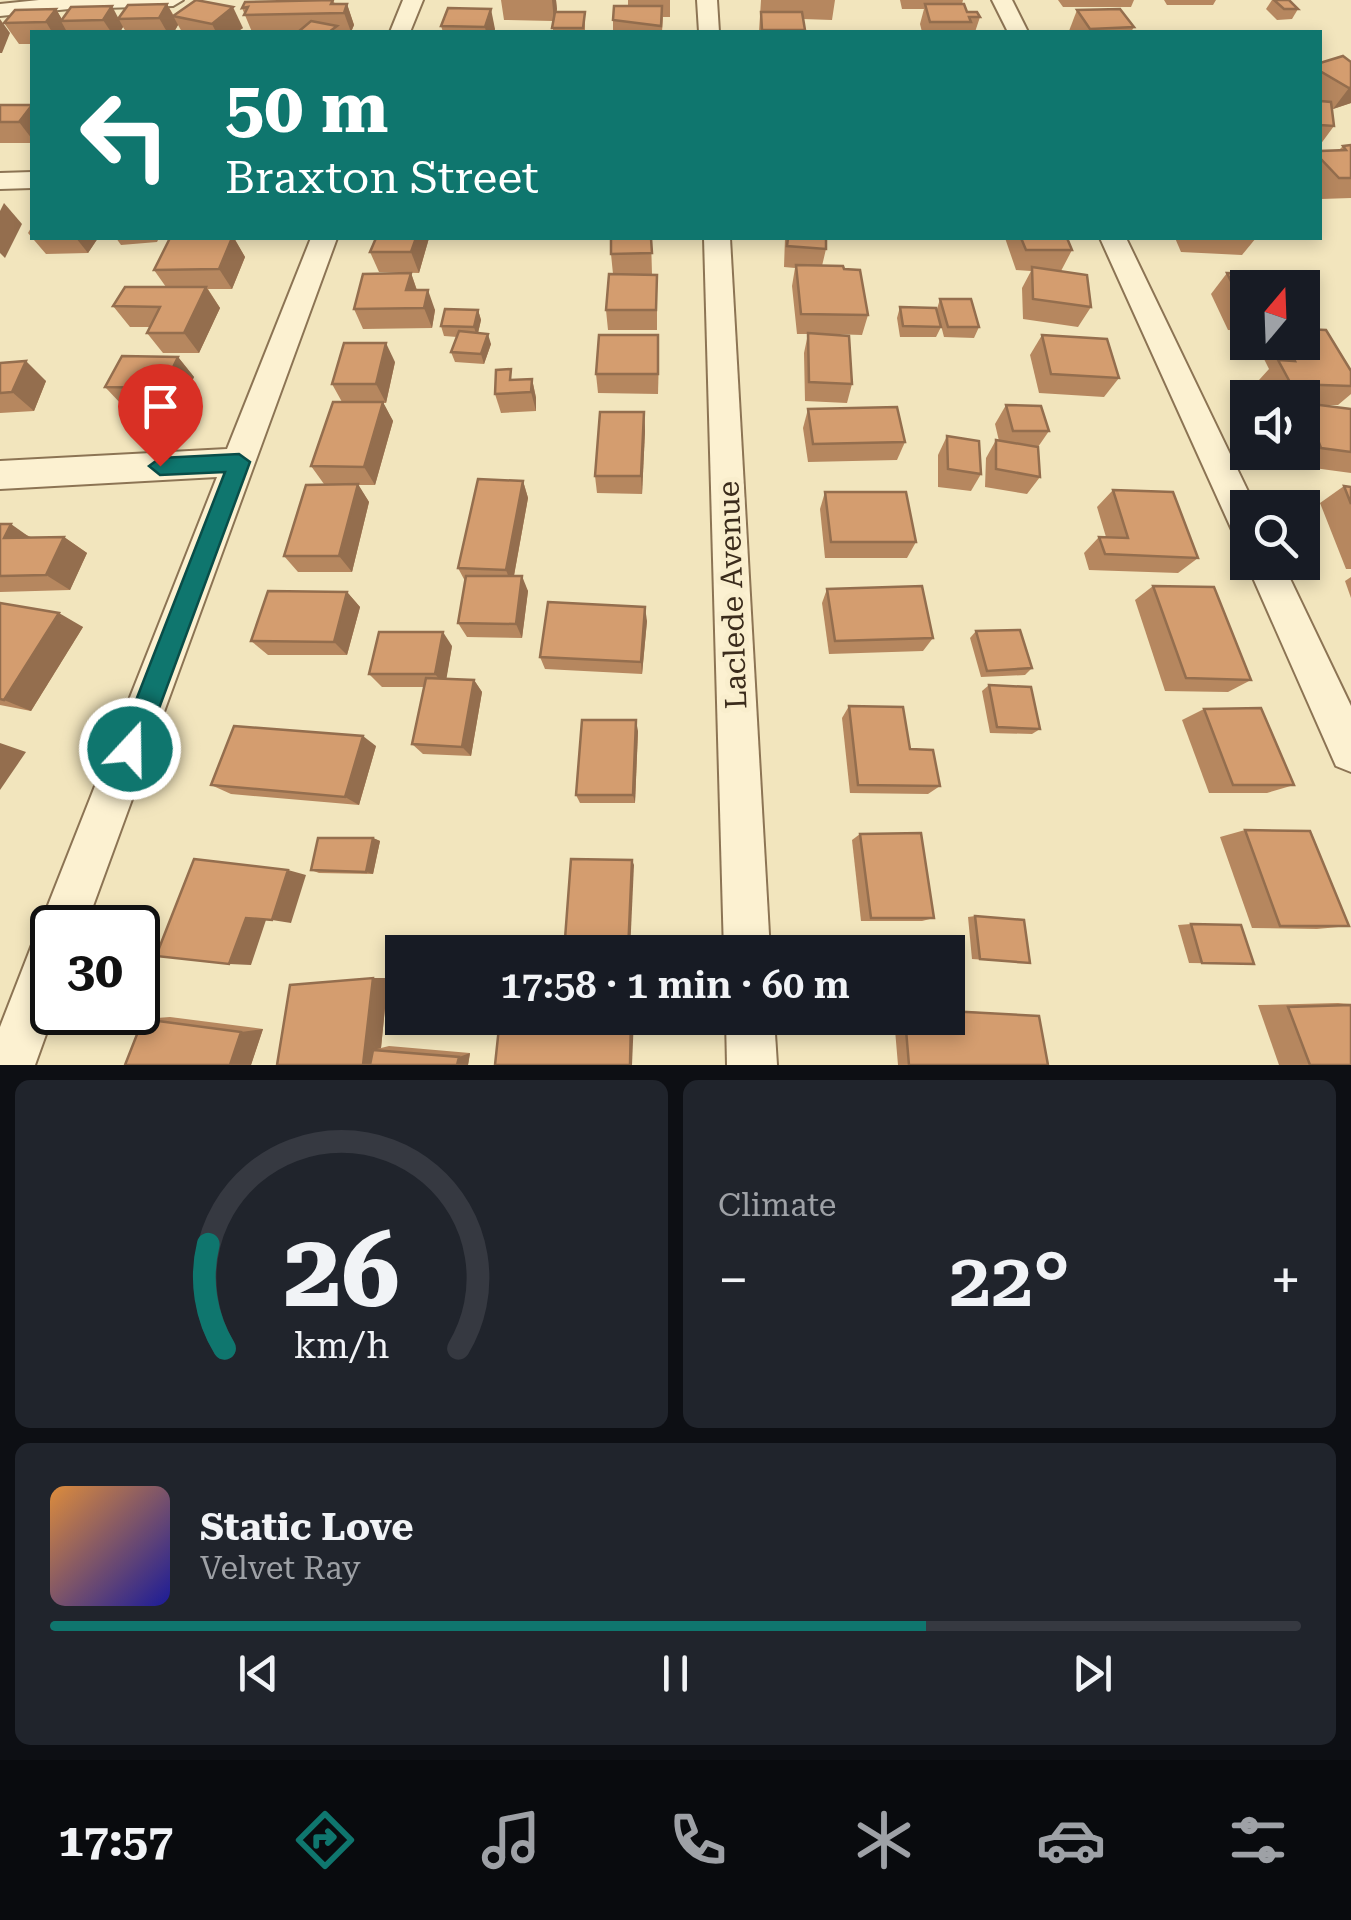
<!DOCTYPE html>
<meta charset="utf-8">
<style>
body{margin:0;font-family:"Roboto Serif",serif;background:#20242c;color:#f1f3f6;height:100vh;display:flex;flex-direction:column;font-size:38px;white-space:nowrap}
*{box-sizing:border-box;margin:0}
p{font-size:32px;color:#9ea1a6}
.icon{flex:none;width:55px;height:55px;fill:none;stroke:currentColor;stroke-width:2;stroke-linecap:round;stroke-linejoin:round}
.map{position:relative;height:1065px;overflow:hidden}
.sheet{display:flex;flex-direction:column;gap:15px;padding:15px;background:#0d0f14;flex:1}
.sheet>*{flex:none}
.hud{position:absolute;left:30px;top:30px;width:1292px;height:210px;border-radius:0px;box-shadow:0 5px 15px #0003;background:#0f766e;color:#fff;overflow:hidden}
.needle{width:65px;rotate:19deg}
.fabs{position:absolute;left:1230px;top:270px;display:grid;gap:20px}
.fabs a{display:grid;place-items:center;width:90px;height:90px;border-radius:0px;background:#171b24;box-shadow:0 5px 15px #0003;font-size:50px}
.speed{position:absolute;left:30px;top:905px;display:flex;gap:20px;font-size:50px;font-weight:700;text-align:center}
.speed>*{display:grid;place-content:center;width:130px;height:130px;border-radius:50%;background:#171b24;box-shadow:0 5px 15px #0003;line-height:1}
.speed .limit{border:5px solid #111;border-radius:15px;background:#fff;color:#111}
.pin{position:absolute;display:grid;place-items:center;width:85px;height:85px;color:#fff;margin:-102px -42px;border-radius:50% 50% 50% 0;rotate:-45deg;box-shadow:0 0 10px #0007}
.pin .icon{rotate:45deg}
.me{position:absolute;width:110px;margin:-55px;rotate:21deg;stroke-linejoin:round;filter:drop-shadow(0 0 8px #0008)}
.turn{display:flex;align-items:center;gap:35px;height:210px;padding:0 30px;font-size:45px}
.turn .icon{width:130px;height:130px;stroke-width:2.5}
.turn b{display:block;font-size:70px;line-height:85px}
.big{font-size:75px;font-weight:600;line-height:1.1}
.sheet .card{flex:1;display:flex;flex-direction:column;justify-content:center;gap:15px;min-width:0;padding:0 35px;border-radius:15px;background:#20242c}
.sheet .dial{align-items:center;gap:0}
.dial svg{height:260px;overflow:visible;fill:none;stroke:#363941;stroke-width:7;stroke-linecap:round;text-anchor:middle}
.dial text{fill:#f1f3f6;stroke:none}
.song{display:flex;align-items:center;gap:30px}
.cover{width:120px;height:120px;border-radius:15px;background:linear-gradient(135deg,hsl(30 70% 55%),hsl(240 70% 35%))}
.played{height:10px;border-radius:5px;background:linear-gradient(90deg,#0f766e 70%,#363941 70%)}
.keys{display:flex;justify-content:space-around;direction:ltr}
.heat{display:flex;justify-content:space-between;align-items:center;font-size:55px;direction:ltr}
.sheet .tiles{flex:1;display:grid;gap:15px;grid-template-columns:1fr 1fr}
.card:last-child{grid-column:span 2}
.trip{position:absolute;left:385px;top:935px;width:580px;height:100px;border-radius:0px;background:#171b24;box-shadow:0 5px 15px #0003;font-weight:600;line-height:100px;text-align:center}
.tab-bar{display:flex;height:160px;justify-content:space-around;align-items:center;background:#090b0e;color:#9ea1a6}
.tab-bar .icon{width:70px;height:70px}
.tab-bar .selected{color:#0f766e}
.tab-bar b{font-size:45px;color:#f1f3f6}
.map>svg:first-child{display:block}
.lines{fill:none;stroke-linecap:round;stroke-linejoin:round}
.street-casing{stroke:#8c7454;stroke-width:4}
.street{fill:#fcf1d1;fill-rule:evenodd}
.wall{fill:#b6875f}
.shaded-wall{fill:#946e4e}
.building{fill:#d49d6f;stroke:#946e4e;stroke-width:2.5}
.route{fill:#0f766e;stroke:#0a4d48;stroke-width:2.5}
.labels{text-anchor:middle;dominant-baseline:central;stroke-width:10;stroke-linejoin:round;paint-order:stroke}
.street-label{font-size:30px;fill:#3a2b1b;stroke:#f9eecd}
</style>
<div class="map">
<svg width="1351" height="1065" viewBox="0 0 1351 1065">
<rect width="100%" height="100%" fill="#f2e5bd"/>
<g class="lines">
<!-- street casing -->
<g class="street-casing">
<g id="street">
<polygon points="39,0 183,0 173,6 69,9 0,16 0,4"/>
<polygon points="403,0 423,0 410,32 390,32"/>
<polygon points="697,0 717,0 719,32 699,32"/>
<polygon points="992,0 1012,0 1028,32 1008,32"/>
<polygon points="32,172 32,188 0,189 0,173"/>
<polygon points="311,238 337,238 85,928 52,928 54,1012 35,1065 0,1065 0,1027 35,937 42,935 39,928 217,477 0,489 0,461 227,449"/>
<polygon points="704,238 730,238 770,952 724,952"/>
<polygon points="1100,238 1126,238 1256,508 1248,508 1248,543 1236,539"/>
<polygon points="1248,559 1248,562 1282,562 1351,706 1351,772 1336,766 1246,562"/>
<polygon points="726,1018 774,1018 777,1065 727,1065"/>
</g>
</g>
<!-- street -->
<use href="#street" class="street"/>
</g>
<!-- wall -->
<g class="wall">
<polygon points="333,0 335,4 347,4 354,25 351,32 252,32 242,8"/>
<polygon points="501,0 556,0 557,12 585,12 585,32 553,32 553,21 504,20"/>
<polygon points="628,0 670,0 670,17 663,17 662,32 613,32 613,20 628,6"/>
<polygon points="761,0 835,0 832,20 803,19 804,32 759,32"/>
<polygon points="900,0 963,0 962,4 967,12 980,17 975,32 922,32 920,24 924,9 902,9"/>
<polygon points="1058,0 1134,0 1131,7 1063,7"/>
<polygon points="1164,0 1216,0 1213,5 1167,5"/>
<polygon points="1272,0 1289,0 1298,9 1292,19 1277,20 1266,9"/>
<polygon points="167,4 174,16 243,28 237,32 182,32 178,25 174,32 126,32 123,27 120,32 32,32 32,44 19,44 4,23 56,9 62,20 119,18"/>
<polygon points="448,8 495,29 494,32 443,32 441,26"/>
<polygon points="1077,10 1134,27 1131,32 1070,32 1069,31"/>
<polygon points="1343,56 1351,103 1333,109 1331,108 1334,126 1320,145 1320,63"/>
<rect x="0" y="105" width="32" height="38"/>
<polygon points="1351,145 1351,198 1321,199 1320,151 1339,150 1343,146"/>
<polygon points="32,226 32,238 98,238 88,253 46,254 28,233"/>
<polygon points="116,238 159,238 157,242 121,245"/>
<polygon points="170,238 234,238 245,257 232,289 208,289 220,308 199,353 163,353 147,333 150,327 130,327 113,306 166,287 154,270"/>
<polygon points="429,238 419,273 379,272 370,252"/>
<polygon points="651,238 652,274 620,274 657,275 657,330 608,330 606,310 613,274 611,254"/>
<polygon points="785,238 826,238 826,249 822,266 844,269 868,315 862,335 830,334 852,384 847,403 805,401 804,353 808,334 797,334 792,286 795,268 784,267"/>
<polygon points="1005,238 1067,238 1072,250 1061,271 1091,307 1078,327 1023,319 1022,288 1031,271 1016,270"/>
<polygon points="1175,238 1256,238 1242,255 1181,252"/>
<polygon points="411,273 417,290 435,310 432,328 363,329 354,309"/>
<polygon points="1227,273 1248,288 1248,331 1228,330 1211,294"/>
<polygon points="940,299 979,327 974,338 944,337 938,314 941,327 936,337 900,337 897,318 900,307 937,309"/>
<polygon points="478,310 481,320 478,333 491,344 484,364 455,362 451,352 457,337 444,336 441,326"/>
<polygon points="1042,335 1119,378 1104,397 1039,393 1030,355"/>
<polygon points="1264,342 1302,342 1351,371 1351,394 1338,405 1318,405 1351,409 1351,473 1299,466 1294,452 1302,452 1302,398 1268,398 1259,380 1269,369 1259,349"/>
<polygon points="659,355 658,394 598,393 596,374"/>
<polygon points="178,357 194,377 179,407 123,406 105,387"/>
<polygon points="395,362 386,403 383,403 393,421 375,485 358,485 369,502 352,572 298,572 284,556 324,484 311,466 342,402 332,384"/>
<polygon points="0,363 46,381 34,411 0,413"/>
<polygon points="532,379 536,398 536,411 501,413 495,394 514,380"/>
<polygon points="1006,405 1049,431 1038,447 1040,477 1027,494 985,487 986,458 996,440 999,441 995,424"/>
<polygon points="808,409 905,442 897,460 808,462 803,428"/>
<polygon points="644,412 645,431 642,494 597,493 595,476"/>
<polygon points="947,436 981,474 971,491 938,487 938,455"/>
<polygon points="523,481 528,498 514,576 528,591 522,638 467,637 458,623 465,581 458,568"/>
<polygon points="1344,486 1351,487 1351,569 1346,569 1320,503"/>
<polygon points="1113,490 1198,558 1178,573 1089,570 1084,553 1099,537 1106,537 1097,507"/>
<polygon points="825,492 916,542 907,558 825,558 820,509"/>
<polygon points="0,524 31,537 64,537 87,553 70,590 0,592"/>
<polygon points="1351,577 1351,598 1345,581"/>
<polygon points="1153,586 1251,680 1228,692 1165,691 1135,600"/>
<polygon points="827,589 933,638 923,651 829,654 822,603"/>
<polygon points="347,592 360,607 347,655 268,655 251,641"/>
<polygon points="0,603 83,627 31,711 0,705"/>
<polygon points="647,621 642,674 545,669 540,657"/>
<polygon points="976,631 1032,668 1025,675 981,677 970,638"/>
<polygon points="452,646 446,679 474,680 482,692 471,756 423,754 412,744 424,687 382,687 369,674"/>
<polygon points="989,685 1040,729 1032,734 990,733 982,691"/>
<polygon points="849,706 910,749 940,786 928,794 850,793 842,718"/>
<polygon points="1204,709 1294,785 1267,793 1209,793 1182,720"/>
<polygon points="638,731 635,803 580,803 576,795"/>
<polygon points="376,746 359,805 231,794 211,785"/>
<polygon points="1245,830 1349,926 1317,929 1252,928 1220,837"/>
<polygon points="860,834 934,918 922,921 861,921 852,840"/>
<polygon points="373,838 380,841 373,874 319,873 311,870"/>
<polygon points="975,916 1030,963 972,959 968,917"/>
<polygon points="1191,924 1254,964 1189,963 1178,925"/>
<polygon points="388,978 381,1048 389,1046 470,1053 468,1065 277,1065"/>
<polygon points="1338,1003 1351,1004 1351,1065 1279,1065 1258,1005"/>
<polygon points="948,1010 1039,1016 1048,1065 898,1065 894,1018 948,1018"/>
<polygon points="170,1017 263,1029 251,1065 143,1019"/>
</g>
<!-- shaded-wall -->
<g class="shaded-wall">
<polygon points="552,0 556,0 557,9 554,21"/>
<polygon points="167,4 178,25 174,32 167,32 159,18"/>
<polygon points="347,4 354,25 351,32 344,13"/>
<polygon points="112,6 123,27 120,32 111,32 103,20"/>
<polygon points="233,7 243,28 237,32 216,32 212,24"/>
<polygon points="56,9 63,21 61,21 67,32 52,32 46,22"/>
<polygon points="491,9 495,29 494,32 486,32 485,27"/>
<polygon points="0,19 10,33 2,53 0,53"/>
<polygon points="1351,87 1351,103 1333,109 1349,88"/>
<polygon points="32,105 32,139 19,122"/>
<polygon points="4,203 22,224 5,258 0,253 0,211"/>
<polygon points="76,238 98,238 88,253"/>
<polygon points="232,238 234,238 245,257 232,289 219,269"/>
<polygon points="416,238 429,238 419,273 411,252"/>
<polygon points="411,273 418,294 406,290"/>
<polygon points="206,287 220,308 199,353 184,333"/>
<polygon points="428,290 435,310 432,328 424,308"/>
<polygon points="478,310 481,320 477,337 474,327"/>
<polygon points="488,334 491,344 484,364 481,354"/>
<polygon points="386,343 395,362 386,403 376,384"/>
<polygon points="178,357 194,377 179,407 163,388"/>
<polygon points="26,361 46,381 34,411 12,392"/>
<polygon points="532,379 536,398 536,411 531,392"/>
<polygon points="383,402 393,421 375,485 364,467"/>
<polygon points="644,412 645,431 642,494 641,476"/>
<polygon points="523,481 528,498 512,586 506,570"/>
<polygon points="358,484 369,502 352,572 339,556"/>
<polygon points="11,524 35,541 4,538"/>
<polygon points="64,537 87,553 70,590 46,575"/>
<polygon points="522,576 528,591 522,638 516,624"/>
<polygon points="347,592 360,607 347,655 334,642"/>
<polygon points="645,607 647,621 642,674 641,662"/>
<polygon points="59,613 83,627 31,711 4,700"/>
<polygon points="443,632 452,646 445,687 435,674"/>
<polygon points="474,680 482,692 471,756 462,747"/>
<polygon points="636,720 638,731 635,803 633,795"/>
<polygon points="363,736 376,746 359,805 345,797"/>
<polygon points="0,743 26,752 0,790"/>
<polygon points="373,838 380,841 373,874 366,872"/>
<polygon points="632,860 634,865 630,952 628,952"/>
<polygon points="288,870 306,875 291,923 272,920"/>
<polygon points="246,918 266,920 251,965 229,964"/>
<polygon points="373,978 388,978 381,1048 373,1050 379,1065 363,1065"/>
<polygon points="631,1018 634,1018 632,1065 630,1065"/>
<polygon points="263,1029 251,1065 230,1065 241,1032"/>
<polygon points="470,1053 468,1065 457,1065 459,1057"/>
</g>
<!-- building -->
<g class="building">
<polygon points="196,0 233,7 212,24 173,16"/>
<polygon points="333,0 331,4 347,4 344,13 244,15 248,7 242,8 245,2"/>
<polygon points="1274,0 1289,0 1298,9 1284,9"/>
<polygon points="167,4 159,18 118,19 128,5"/>
<polygon points="925,4 964,4 967,12 977,12 980,17 969,17 971,22 930,22"/>
<polygon points="112,6 103,20 61,21 71,7"/>
<polygon points="614,6 662,6 661,26 613,20"/>
<polygon points="448,8 491,9 485,27 441,26"/>
<polygon points="56,9 46,22 4,23 15,10"/>
<polygon points="1120,9 1134,27 1090,29 1077,10"/>
<polygon points="555,12 585,12 583,28 552,28"/>
<polygon points="761,12 802,12 805,30 762,30"/>
<polygon points="311,21 337,26 329,32 298,32"/>
<polygon points="1343,56 1351,62 1351,87 1349,88 1320,71 1320,63"/>
<polygon points="1320,101 1331,102 1334,126 1320,125"/>
<polygon points="0,105 32,105 19,122 0,122"/>
<polygon points="1351,145 1351,178 1339,178 1320,158 1320,151 1346,150 1343,146"/>
<polygon points="170,238 232,238 219,269 154,270"/>
<polygon points="376,238 416,238 411,252 370,252"/>
<polygon points="611,238 651,238 652,253 611,254"/>
<polygon points="788,238 826,238 826,249 787,246"/>
<polygon points="1021,238 1067,238 1072,250 1026,250"/>
<polygon points="796,265 843,266 844,269 860,270 868,315 801,314"/>
<polygon points="1032,267 1087,275 1091,307 1033,299"/>
<polygon points="411,273 406,290 428,290 424,308 354,309 363,274"/>
<polygon points="1227,273 1283,275 1290,288 1248,288 1248,310 1245,310"/>
<polygon points="609,274 657,275 656,310 606,310"/>
<polygon points="125,287 206,287 184,333 147,333 160,307 113,306"/>
<polygon points="940,299 971,299 979,327 948,327"/>
<polygon points="900,307 936,308 941,327 903,326"/>
<polygon points="445,309 478,310 474,327 441,326"/>
<polygon points="1302,329 1326,330 1351,371 1351,386 1291,384 1278,360 1295,361 1285,342 1302,342"/>
<polygon points="459,331 488,334 481,354 451,352"/>
<polygon points="808,333 849,336 852,384 809,382"/>
<polygon points="599,335 658,335 658,374 596,374"/>
<polygon points="1042,335 1107,339 1119,378 1051,374"/>
<polygon points="344,343 386,343 376,384 332,384"/>
<polygon points="122,356 178,357 163,388 105,387"/>
<polygon points="26,361 12,392 0,393 0,363"/>
<polygon points="511,369 510,380 532,379 531,392 495,394 496,370"/>
<polygon points="333,402 383,402 364,467 311,466"/>
<polygon points="1304,403 1351,409 1351,452 1321,448"/>
<polygon points="1006,405 1041,406 1049,431 1013,431"/>
<polygon points="897,407 905,442 813,444 808,409"/>
<polygon points="600,412 644,412 641,476 595,476"/>
<polygon points="947,436 979,441 981,474 948,469"/>
<polygon points="996,440 1038,447 1040,477 996,469"/>
<polygon points="478,479 523,481 506,570 458,568"/>
<polygon points="358,484 339,556 284,556 306,485"/>
<polygon points="1344,486 1351,487 1351,504"/>
<polygon points="1113,490 1173,492 1198,558 1105,554 1099,537 1128,538"/>
<polygon points="825,492 906,492 916,542 831,542"/>
<polygon points="0,524 11,524 4,538 64,537 46,575 0,576"/>
<polygon points="466,576 522,576 516,624 458,623"/>
<polygon points="922,586 933,638 835,641 827,589"/>
<polygon points="1153,586 1214,587 1251,680 1186,678"/>
<polygon points="268,591 347,592 334,642 251,641"/>
<polygon points="548,602 645,607 641,662 540,657"/>
<polygon points="0,603 59,613 4,700 0,699"/>
<polygon points="1020,630 1032,668 987,671 976,631"/>
<polygon points="379,632 443,632 435,674 369,674"/>
<polygon points="426,678 474,680 462,747 412,744"/>
<polygon points="989,685 1031,687 1040,729 997,727"/>
<polygon points="849,706 903,707 910,749 933,750 940,786 858,785"/>
<polygon points="1261,708 1294,785 1233,785 1204,709"/>
<polygon points="582,720 636,720 633,795 576,795"/>
<polygon points="234,726 363,736 345,797 211,785"/>
<polygon points="1245,830 1310,831 1349,926 1280,926"/>
<polygon points="921,833 934,918 871,918 860,834"/>
<polygon points="318,838 373,838 366,872 311,870"/>
<polygon points="194,859 288,870 272,920 246,918 229,964 156,956"/>
<polygon points="571,859 632,860 628,952 564,952"/>
<polygon points="975,916 1024,920 1030,963 980,959"/>
<polygon points="1191,924 1241,925 1254,964 1202,963"/>
<polygon points="373,978 363,1065 277,1065 290,985"/>
<polygon points="1351,1005 1351,1065 1310,1065 1288,1007"/>
<polygon points="948,1011 1039,1016 1048,1065 909,1065 905,1018 948,1018"/>
<polygon points="500,1018 631,1018 630,1065 495,1065"/>
<polygon points="143,1019 241,1032 230,1065 125,1065"/>
<polygon points="373,1050 459,1057 457,1065 370,1065"/>
</g>
<!-- route -->
<polygon class="route" points="239,454 250,462 144,749 140,758 130,762 121,758 117,749 225,472 160,475 149,466 160,458"/>
<g class="labels">
<!-- street labels -->
<g class="street-label">
<text transform="translate(732 595) rotate(-92)">Laclede Avenue</text>
</g>
</g>
</svg>
<div class="fabs">
<a><svg class="needle" viewBox="-14 -14 28 28"><path d="M0-13l5 13h-10z" fill="#e53935"/><path d="M0 13l5-13h-10z" fill="#9ea1a6"/></svg></a>
<a><svg class="icon" aria-label="sound" viewBox="0 0 24 24"><path d="M4 9h4l5-4v14l-5-4H4zM17 9q2 3 0 6"/></svg></a>
<a><svg class="icon" aria-label="search" viewBox="0 0 24 24"><circle cx="10" cy="10" r="6"/><path d="M15 15l6 6"/></svg></a>
</div>
<div class="speed"><div class="limit">30</div></div>
<div class="pin" style="left:160px;top:466px;background:#d93025"><svg class="icon" aria-label="arrive" viewBox="0 0 24 24"><path d="M6 21V4h12l-3 4 3 4H6"/></svg></div>
<svg class="me" style="left:130px;top:749px" viewBox="-20 -20 40 40"><circle r="17" fill="#0f766e" stroke="#fff" stroke-width="3"/><path d="M0-11L8 9 0 5-8 9z" fill="#fff"/></svg>
<div class="trip">17:58 · 1 min · 60 m</div>
<div class="hud">
<div class="turn"><svg class="icon" aria-label="left" viewBox="0 0 24 24"><path d="M17 20v-9H6M10 6l-5 5 5 5"/></svg><div><b>50 m</b>Braxton Street</div></div>
</div>
</div>
<section class="sheet">
<div class="tiles">
<div class="card dial"><svg viewBox="0 0 100 80">
<path d="M14 69A42 42 0 1 1 86 69"/>
<path d="M14 69A42 42 0 0 1 9 37" stroke="#0f766e"/>
<text x="50" y="56" font-size="32" font-weight="700">26</text>
<text x="50" y="72" font-size="11">km/h</text>
</svg></div>
<div class="card"><p>Climate</p>
<div class="heat"><a>−</a><b class="big">22°</b><a>+</a></div>
</div>
<div class="card">
<div class="song"><i class="cover"></i><div><b>Static Love</b><p>Velvet Ray</p></div></div>
<div class="played"></div>
<div class="keys"><svg class="icon" aria-label="previous" viewBox="0 0 24 24"><path d="M18 5L8 12l10 7zM5 5v14"/></svg><svg class="icon" aria-label="pause" viewBox="0 0 24 24"><path d="M8 5v14M16 5v14"/></svg><svg class="icon" aria-label="next" viewBox="0 0 24 24"><path d="M6 5l10 7-10 7zM19 5v14"/></svg></div>
</div>
</div>
</section>
<nav class="tab-bar">
<b>17:57</b>
<svg class="icon selected" aria-label="directions" viewBox="0 0 24 24"><path d="M12 3l9 9-9 9-9-9zM9 14v-3h6M13 9l2 2-2 2"/></svg>
<svg class="icon" aria-label="music" viewBox="0 0 24 24"><path d="M9 18V5l10-2v13"/><circle cx="6" cy="18" r="3"/><circle cx="16" cy="16" r="3"/></svg>
<svg class="icon" aria-label="phone" viewBox="0 0 24 24"><path d="M5 4h4l2 5-3 2q2 4 5 5l2-3 5 2v4C11 20 4 13 5 4z"/></svg>
<svg class="icon" aria-label="climate" viewBox="0 0 24 24"><path d="M12 3v18M4 7l16 10M4 17L20 7"/></svg>
<svg class="icon" aria-label="car" viewBox="0 0 24 24"><path d="M5 17H2v-5l4-1 3-4h7l3 4 3 1v5h-3M9 17h6M6 11h13"/><circle cx="7" cy="17" r="2"/><circle cx="17" cy="17" r="2"/></svg>
<svg class="icon" aria-label="filters" viewBox="0 0 24 24"><path d="M4 7h16M4 17h16"/><circle cx="9" cy="7" r="2"/><circle cx="15" cy="17" r="2"/></svg>
</nav>
